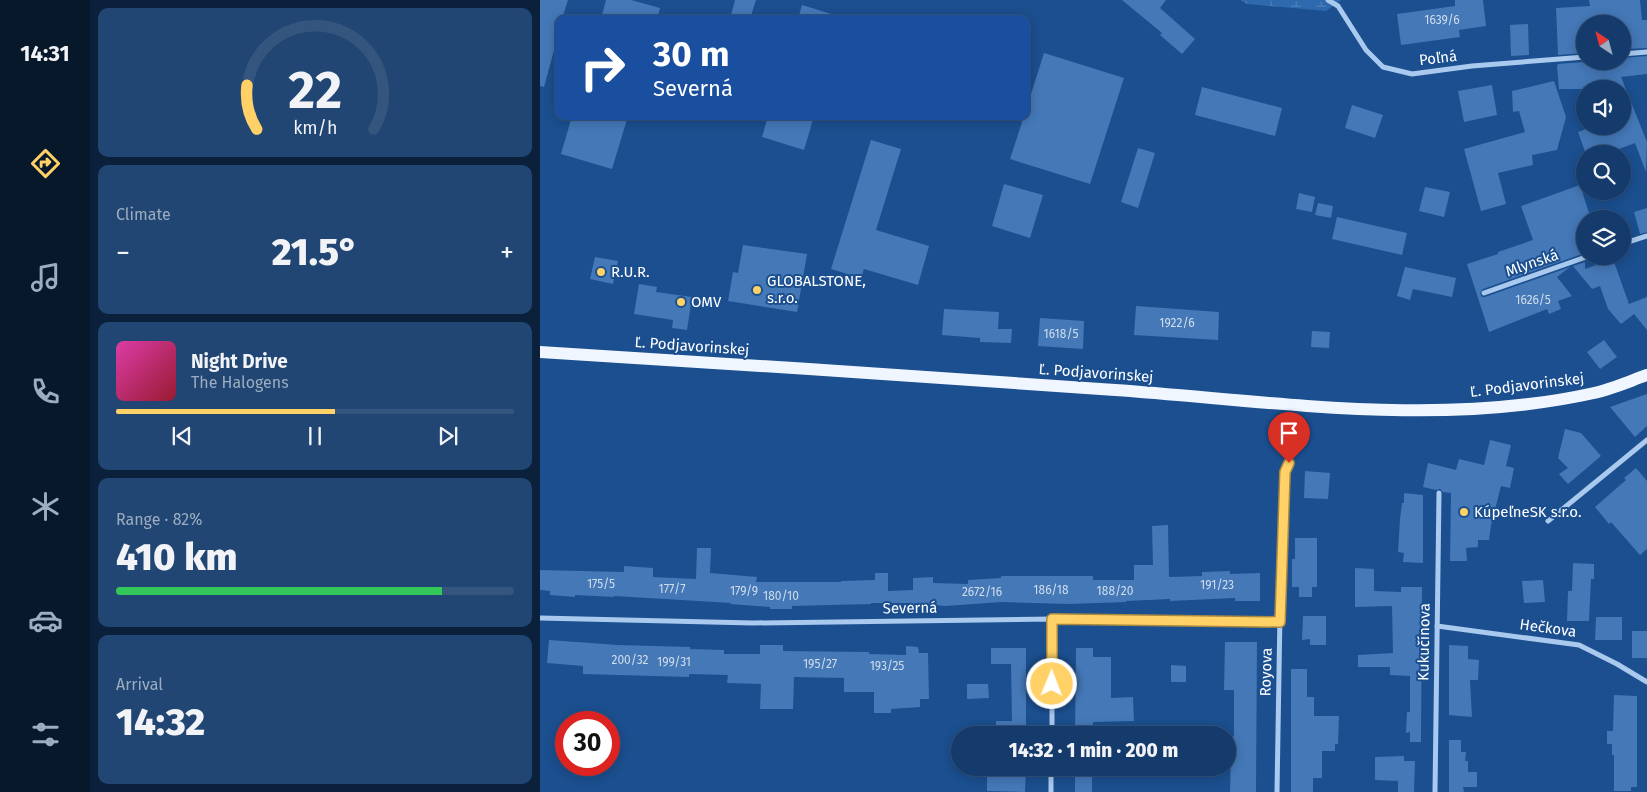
<!DOCTYPE html>
<meta charset="utf-8">
<style>
body{margin:0;font-family:"Fira Sans",sans-serif;background:#214673;color:#f1f3f6;height:100vh;display:flex;flex-direction:column;font-size:19px;white-space:nowrap}
*{box-sizing:border-box;margin:0}
p{font-size:16px;color:#9dadc1}
.icon{flex:none;width:28px;height:28px;fill:none;stroke:currentColor;stroke-width:2;stroke-linecap:round;stroke-linejoin:round}
.map{position:relative;flex:1;overflow:hidden}
.drawer{display:flex;flex-direction:column;gap:8px;padding:8px;background:#0b203b;width:450px}
.drawer>*{flex:none}
.guide{position:absolute;left:15px;top:15px;width:475px;height:105px;border-radius:10px;box-shadow:0 2px 12px #0003,0 0 0 1px #33557e;background:#1a4fa0;color:#fff;overflow:hidden}
.needle{width:32px;rotate:324deg}
.tools{position:absolute;left:1036px;top:15px;display:grid;gap:10px}
.tools a{display:grid;place-items:center;width:55px;height:55px;border-radius:50%;background:#143b6b;box-shadow:0 2px 12px #0003,0 0 0 1px #33557e;font-size:25px}
.speed{position:absolute;left:15px;top:711px;display:flex;gap:10px;font-size:25px;font-weight:700;text-align:center}
.speed>*{display:grid;place-content:center;width:65px;height:65px;border-radius:50%;background:#143b6b;box-shadow:0 2px 12px #0003,0 0 0 1px #33557e;line-height:1}
.speed .limit{border:8px solid #d22;background:#fff;color:#111}
.pin{position:absolute;display:grid;place-items:center;width:42px;height:42px;color:#fff;margin:-51px -21px;border-radius:50% 50% 50% 0;rotate:-45deg;box-shadow:0 0 5px #0007}
.pin .icon{rotate:45deg}
.me{position:absolute;width:55px;margin:-28px;rotate:1deg;stroke-linejoin:round;filter:drop-shadow(0 0 4px #0008)}
.turn{display:flex;align-items:center;gap:18px;height:105px;padding:0 15px;font-size:22px}
.turn .icon{width:65px;height:65px;stroke-width:2.5}
.turn b{display:block;font-size:35px;line-height:42px}
.big{font-size:38px;font-weight:800;line-height:1.1}
.drawer .tile{flex:1;display:flex;flex-direction:column;justify-content:center;gap:8px;min-width:0;padding:0 18px;border-radius:10px;background:#214673}
.drawer .dial{align-items:center;gap:0}
.dial svg{height:130px;overflow:visible;fill:none;stroke:#33557e;stroke-width:7;stroke-linecap:round;text-anchor:middle}
.dial text{fill:#f1f3f6;stroke:none}
.song{display:flex;align-items:center;gap:15px}
.cover{width:60px;height:60px;border-radius:8px;background:linear-gradient(135deg,hsl(320 70% 55%),hsl(350 70% 35%))}
.played{height:5px;border-radius:2px;background:linear-gradient(90deg,#ffd166 55%,#33557e 55%)}
.keys{display:flex;justify-content:space-around;direction:ltr}
.heat{display:flex;justify-content:space-between;align-items:center;font-size:28px;direction:ltr}
.charge{height:8px;border-radius:4px;background:linear-gradient(90deg,#34c759 82%,#33557e 0)}
.trip{position:absolute;left:411px;top:726px;width:285px;height:50px;border-radius:25px;background:#143b6b;box-shadow:0 2px 12px #0003,0 0 0 1px #33557e;font-weight:800;line-height:50px;text-align:center}
main{display:flex;flex:1;min-height:0}
.tab-bar{display:flex;flex-direction:column;width:90px;justify-content:space-around;align-items:center;background:#08182b;color:#9dadc1}
.tab-bar .icon{width:35px;height:35px}
.tab-bar .on{color:#ffd166}
.tab-bar b{font-size:22px;color:#f1f3f6}
.map>svg:first-child{display:block}
.wetland{fill:url(#wetland-marsh)}
.building{fill:#4478b7}
.lines{fill:none;stroke-linecap:round;stroke-linejoin:round}
.street{stroke:#a9c9ee;stroke-width:5}
.primary{stroke:#f0f6ff;stroke-width:12}
.route-casing{stroke:#a68842;stroke-width:12}
.route{stroke:#ffd166;stroke-width:9}
.poi-dot{fill:#ffd166;stroke:#1b4f8f;stroke-width:2}
.labels{text-anchor:middle;dominant-baseline:central;stroke-width:4;stroke-linejoin:round;paint-order:stroke}
.number-label{font-size:12px;fill:#d0dded}
.street-label{font-size:15px;fill:#fff;stroke:#1b4f8f}
.poi-label{font-size:15px;fill:#fff;stroke:#1b4f8f;text-anchor:start}
</style>
<main>
<nav class="tab-bar">
<b>14:31</b>
<svg class="icon on" aria-label="directions" viewBox="0 0 24 24"><path d="M12 3l9 9-9 9-9-9zM9 14v-3h6M13 9l2 2-2 2"/></svg>
<svg class="icon" aria-label="music" viewBox="0 0 24 24"><path d="M9 18V5l10-2v13"/><circle cx="6" cy="18" r="3"/><circle cx="16" cy="16" r="3"/></svg>
<svg class="icon" aria-label="phone" viewBox="0 0 24 24"><path d="M5 4h4l2 5-3 2q2 4 5 5l2-3 5 2v4C11 20 4 13 5 4z"/></svg>
<svg class="icon" aria-label="climate" viewBox="0 0 24 24"><path d="M12 3v18M4 7l16 10M4 17L20 7"/></svg>
<svg class="icon" aria-label="car" viewBox="0 0 24 24"><path d="M5 17H2v-5l4-1 3-4h7l3 4 3 1v5h-3M9 17h6M6 11h13"/><circle cx="7" cy="17" r="2"/><circle cx="17" cy="17" r="2"/></svg>
<svg class="icon" aria-label="filters" viewBox="0 0 24 24"><path d="M4 7h16M4 17h16"/><circle cx="9" cy="7" r="2"/><circle cx="15" cy="17" r="2"/></svg>
</nav>
<section class="drawer">
<div class="tile dial"><svg viewBox="0 0 100 80">
<path d="M14 69A42 42 0 1 1 86 69"/>
<path d="M14 69A42 42 0 0 1 8 42" stroke="#ffd166"/>
<text x="50" y="56" font-size="32" font-weight="700">22</text>
<text x="50" y="72" font-size="11">km/h</text>
</svg></div>
<div class="tile"><p>Climate</p>
<div class="heat"><a>−</a><b class="big">21.5°</b><a>+</a></div>
</div>
<div class="tile">
<div class="song"><i class="cover"></i><div><b>Night Drive</b><p>The Halogens</p></div></div>
<div class="played"></div>
<div class="keys"><svg class="icon" aria-label="previous" viewBox="0 0 24 24"><path d="M18 5L8 12l10 7zM5 5v14"/></svg><svg class="icon" aria-label="pause" viewBox="0 0 24 24"><path d="M8 5v14M16 5v14"/></svg><svg class="icon" aria-label="next" viewBox="0 0 24 24"><path d="M6 5l10 7-10 7zM19 5v14"/></svg></div>
</div>
<div class="tile"><p>Range · 82%</p><b class="big">410 km</b><div class="charge"></div></div>
<div class="tile"><p>Arrival</p><b class="big">14:32</b></div>
</section>
<div class="map">
<svg width="1107" height="792" viewBox="0 0 1107 792">
<defs>
<pattern id="wetland-marsh" width="20" height="14" patternUnits="userSpaceOnUse" patternTransform="scale(1.25)"><rect width="20" height="14" fill="#2e69ad"/><path d="M1 5h8M5 5V1M11 12h8M15 12V8" fill="none" stroke="#4d80b9"/></pattern>
</defs>
<rect width="100%" height="100%" fill="#1b4f8f"/>
<!-- wetland -->
<polygon class="wetland" points="700,0 801,0 786,11 707,4"/>
<!-- building -->
<g class="building">
<polygon points="0,0 28,0 22,19 19,19 19,32 4,87 0,86"/>
<polygon points="66,0 91,0 120,8 117,19 61,19"/>
<polygon points="195,0 216,0 210,19 190,19"/>
<polygon points="582,0 626,0 620,8 655,39 642,54 620,35 622,33"/>
<polygon points="915,0 943,0 946,26 919,30 920,37 861,45 857,14 915,6"/>
<polygon points="1049,0 1100,0 1102,20 1107,20 1107,48 1085,49 1082,24 1041,24 1043,53 1018,55 1016,8 1050,6"/>
<polygon points="262,5 298,16 298,19 258,19"/>
<polygon points="988,24 989,55 971,56 970,25"/>
<polygon points="504,53 584,78 550,184 470,159 484,116 486,116 486,110"/>
<polygon points="1107,56 1107,74 1081,77 1107,142 1106,172 1095,143 1066,154 1046,154 1038,132 1054,126 1082,126 1082,89 1019,89 1017,66 1018,64 1043,62 1043,63 1082,61 1082,58"/>
<polygon points="1014,81 1026,117 1017,150 992,155 993,165 958,173 966,204 941,211 924,149 985,132 979,111 973,112 972,91"/>
<polygon points="952,85 957,115 924,122 918,91"/>
<polygon points="662,87 742,108 735,136 655,115"/>
<polygon points="812,105 843,115 835,138 805,128"/>
<polygon points="32,116 88,116 72,169 21,154"/>
<polygon points="228,116 274,116 264,150 222,137"/>
<polygon points="331,140 361,149 336,230 389,246 378,285 324,269 321,278 291,269"/>
<polygon points="598,148 615,153 598,208 581,202"/>
<polygon points="464,184 503,195 490,238 452,226"/>
<polygon points="1040,185 1051,219 1045,219 1045,253 943,289 940,293 942,297 945,297 1030,267 1017,277 1032,296 1018,301 1021,309 1009,314 1007,309 949,332 927,264 958,254 958,252 993,240 981,206"/>
<polygon points="885,187 910,192 904,217 879,211"/>
<polygon points="759,193 775,197 772,212 756,209"/>
<polygon points="778,203 793,206 791,218 775,215"/>
<polygon points="1107,208 1107,232 1100,234 1094,212"/>
<polygon points="797,217 867,233 862,255 792,239"/>
<polygon points="203,245 267,254 257,312 188,301 193,272 198,273"/>
<polygon points="55,257 78,261 73,284 50,279"/>
<polygon points="1073,259 1089,304 1107,297 1107,330 1094,314 1081,324 1068,309 1060,286 1052,289 1033,266 1045,262 1045,269"/>
<polygon points="865,267 916,278 912,297 873,289 870,300 857,296"/>
<polygon points="99,284 117,287 116,292 152,297 147,330 132,328 133,320 94,314"/>
<polygon points="596,306 679,312 678,340 594,335"/>
<polygon points="404,309 459,312 458,329 472,329 471,343 440,342 440,338 402,335"/>
<polygon points="500,318 544,321 543,349 498,346"/>
<polygon points="772,331 790,332 789,348 771,347"/>
<polygon points="1064,340 1077,357 1060,369 1047,352"/>
<polygon points="1107,394 1107,426 1095,437 1070,407"/>
<polygon points="1025,429 1041,433 1061,456 1028,484 1019,474 1028,468 1018,458"/>
<polygon points="950,440 971,445 966,466 974,468 970,488 961,486 951,525 949,540 938,540 938,547 926,548 927,561 910,561 911,493 903,492 900,489 896,490 883,487 888,463 916,470 919,459 944,465"/>
<polygon points="1096,468 1107,481 1107,549 1100,555 1071,522 1069,524 1055,507 1086,480 1084,478"/>
<polygon points="765,471 790,473 788,499 764,498"/>
<polygon points="864,493 883,495 883,563 863,562 864,553 858,552 860,519 862,503 864,503"/>
<polygon points="628,525 629,577 662,576 662,572 690,571 690,574 720,573 720,601 695,601 695,598 630,601 630,599 586,601 586,602 529,604 461,602 406,606 373,604 373,603 331,603 331,604 252,606 252,609 230,609 230,607 190,604 191,603 74,596 74,597 35,595 35,597 10,595 10,591 0,590 0,570 84,572 84,566 113,568 113,577 156,579 157,548 171,548 170,573 217,577 216,582 301,582 301,581 335,580 335,573 348,573 348,591 373,590 373,578 393,577 393,583 428,584 428,580 461,578 461,576 553,576 553,580 594,580 594,565 613,565 612,526"/>
<polygon points="755,538 777,538 777,587 772,587 772,597 759,597 759,587 752,587 752,559 755,559"/>
<polygon points="1033,563 1054,564 1054,579 1051,579 1049,621 1027,621 1028,591 1032,591"/>
<polygon points="815,568 834,569 834,591 861,592 861,587 882,587 881,742 870,742 870,732 866,733 867,712 870,712 870,676 850,675 850,667 818,667 818,655 853,653 852,606 815,607"/>
<polygon points="1003,580 1005,602 984,603 982,581"/>
<polygon points="763,616 786,616 786,645 770,645 770,639 762,640"/>
<polygon points="1056,617 1082,617 1082,640 1055,640"/>
<rect x="1092" y="631" width="15" height="27"/>
<polygon points="9,640 78,645 150,647 150,649 184,650 184,654 220,654 220,645 243,645 243,651 329,652 329,654 366,655 366,646 378,647 379,653 388,653 389,699 380,699 380,707 351,709 351,713 334,713 334,692 304,692 304,678 254,677 253,709 220,709 221,684 187,683 188,675 149,674 149,677 43,674 43,666 7,663"/>
<polygon points="685,642 717,642 716,792 690,792 691,753 688,753 688,738 693,738 694,734 694,690 684,690"/>
<polygon points="909,645 928,646 928,659 939,660 938,680 930,680 932,717 909,715"/>
<polygon points="451,648 486,648 486,735 456,735 456,721 472,721 471,664 451,664"/>
<polygon points="536,648 553,648 553,657 571,657 571,698 593,697 594,721 553,722 552,735 535,735"/>
<polygon points="631,665 646,666 646,682 631,682"/>
<polygon points="751,669 767,669 767,697 774,697 774,716 799,716 798,744 795,744 795,751 782,751 782,778 773,778 773,792 751,792"/>
<polygon points="427,684 448,684 449,698 427,699"/>
<polygon points="1074,695 1097,696 1097,787 1091,787 1091,791 1074,791 1074,755 1072,755 1072,744 1067,744 1067,731 1073,731"/>
<polygon points="909,740 921,740 921,752 926,752 925,761 928,761 928,772 937,772 937,787 923,787 924,792 909,792"/>
<polygon points="864,756 864,761 875,761 874,792 858,792 858,781 835,780 835,757"/>
<polygon points="447,768 486,768 485,792 447,791"/>
<rect x="535" y="768" width="17" height="24"/>
</g>
<g class="lines">
<!-- street -->
<g class="street">
<polyline points="788,0 798,6 826,50 843,67 872,74 932,66 1045,57"/>
<polyline points="1082,54 1107,52"/>
<polyline points="1082,244 1107,236"/>
<polyline points="944,293 1049,256"/>
<polyline points="1008,521 1107,440"/>
<polyline points="0,618 213,623 512,619 740,622"/>
<polyline points="897,626 1039,645 1077,664 1107,682"/>
<polyline points="512,735 512,619"/>
<polyline points="511,792 511,768"/>
<polyline points="737,792 740,613 744,547 745,473 749,463"/>
<polyline points="895,792 899,493"/>
</g>
<!-- primary -->
<path class="primary" d="M0,352C192,363 383,377 575,390C733,401 897,428 1054,393C1072,389 1090,381 1107,375"/>
</g>
<g class="lines">
<!-- route casing -->
<g class="route-casing">
<polyline id="route" points="512,684 512,619 740,622 745,472 749,463"/>
</g>
<!-- route -->
<use href="#route" class="route"/>
</g>
<!-- markers -->
<g class="poi-dot">
<circle cx="61" cy="272" r="5"/>
<circle cx="217" cy="290" r="5"/>
<circle cx="141" cy="302" r="5"/>
<circle cx="924" cy="512" r="5"/>
</g>
<g class="labels">
<!-- number labels -->
<g class="number-label">
<text x="902" y="20">1639/6</text>
<text x="993" y="300">1626/5</text>
<text x="637" y="323">1922/6</text>
<text x="521" y="334">1618/5</text>
<text x="61" y="584">175/5</text>
<text x="677" y="585">191/23</text>
<text x="132" y="589">177/7</text>
<text x="511" y="590">186/18</text>
<text x="204" y="591">179/9</text>
<text x="575" y="591">188/20</text>
<text x="442" y="592">2672/16</text>
<text x="241" y="596">180/10</text>
<text x="90" y="660">200/32</text>
<text x="134" y="662">199/31</text>
<text x="280" y="664">195/27</text>
<text x="347" y="666">193/25</text>
</g>
<!-- street labels -->
<g class="street-label">
<text transform="translate(898 58) rotate(-7)">Poľná</text>
<text transform="translate(992 263) rotate(-19)">Mlynská</text>
<text transform="translate(152 346) rotate(4)">Ľ. Podjavorinskej</text>
<text transform="translate(556 373) rotate(4)">Ľ. Podjavorinskej</text>
<text transform="translate(987 385) rotate(-7)">Ľ. Podjavorinskej</text>
<text transform="translate(370 608) rotate(-1)">Severná</text>
<text transform="translate(1008 628) rotate(8)">Hečkova</text>
<text transform="translate(884 642) rotate(-89)">Kukučínova</text>
<text transform="translate(726 672) rotate(-88)">Royova</text>
</g>
<!-- poi labels -->
<g class="poi-label">
<text x="71" y="272">R.U.R.</text>
<text x="227" y="281">GLOBALSTONE,<tspan x="227" dy="17">s.r.o.</tspan></text>
<text x="151" y="302">OMV</text>
<text x="934" y="512">KúpeľneSK s.r.o.</text>
</g>
</g>
</svg>
<div class="tools">
<a><svg class="needle" viewBox="-14 -14 28 28"><path d="M0-13l5 13h-10z" fill="#e53935"/><path d="M0 13l5-13h-10z" fill="#9dadc1"/></svg></a>
<a><svg class="icon" aria-label="sound" viewBox="0 0 24 24"><path d="M4 9h4l5-4v14l-5-4H4zM17 9q2 3 0 6"/></svg></a>
<a><svg class="icon" aria-label="search" viewBox="0 0 24 24"><circle cx="10" cy="10" r="6"/><path d="M15 15l6 6"/></svg></a>
<a><svg class="icon" aria-label="layers" viewBox="0 0 24 24"><path d="M12 4l9 5-9 5-9-5zM3 14l9 5 9-5"/></svg></a>
</div>
<div class="speed"><div class="limit">30</div></div>
<div class="pin" style="left:749px;top:463px;background:#d93025"><svg class="icon" aria-label="arrive" viewBox="0 0 24 24"><path d="M6 21V4h12l-3 4 3 4H6"/></svg></div>
<svg class="me" style="left:512px;top:684px" viewBox="-20 -20 40 40"><circle r="17" fill="#ffd166" stroke="#fff" stroke-width="3"/><path d="M0-11L8 9 0 5-8 9z" fill="#fff"/></svg>
<div class="trip">14:32 · 1 min · 200 m</div>
<div class="guide">
<div class="turn"><svg class="icon" aria-label="right" viewBox="0 0 24 24"><path d="M7 20v-9h11M14 6l5 5-5 5"/></svg><div><b>30 m</b>Severná</div></div>
</div>
</div>
</main>
